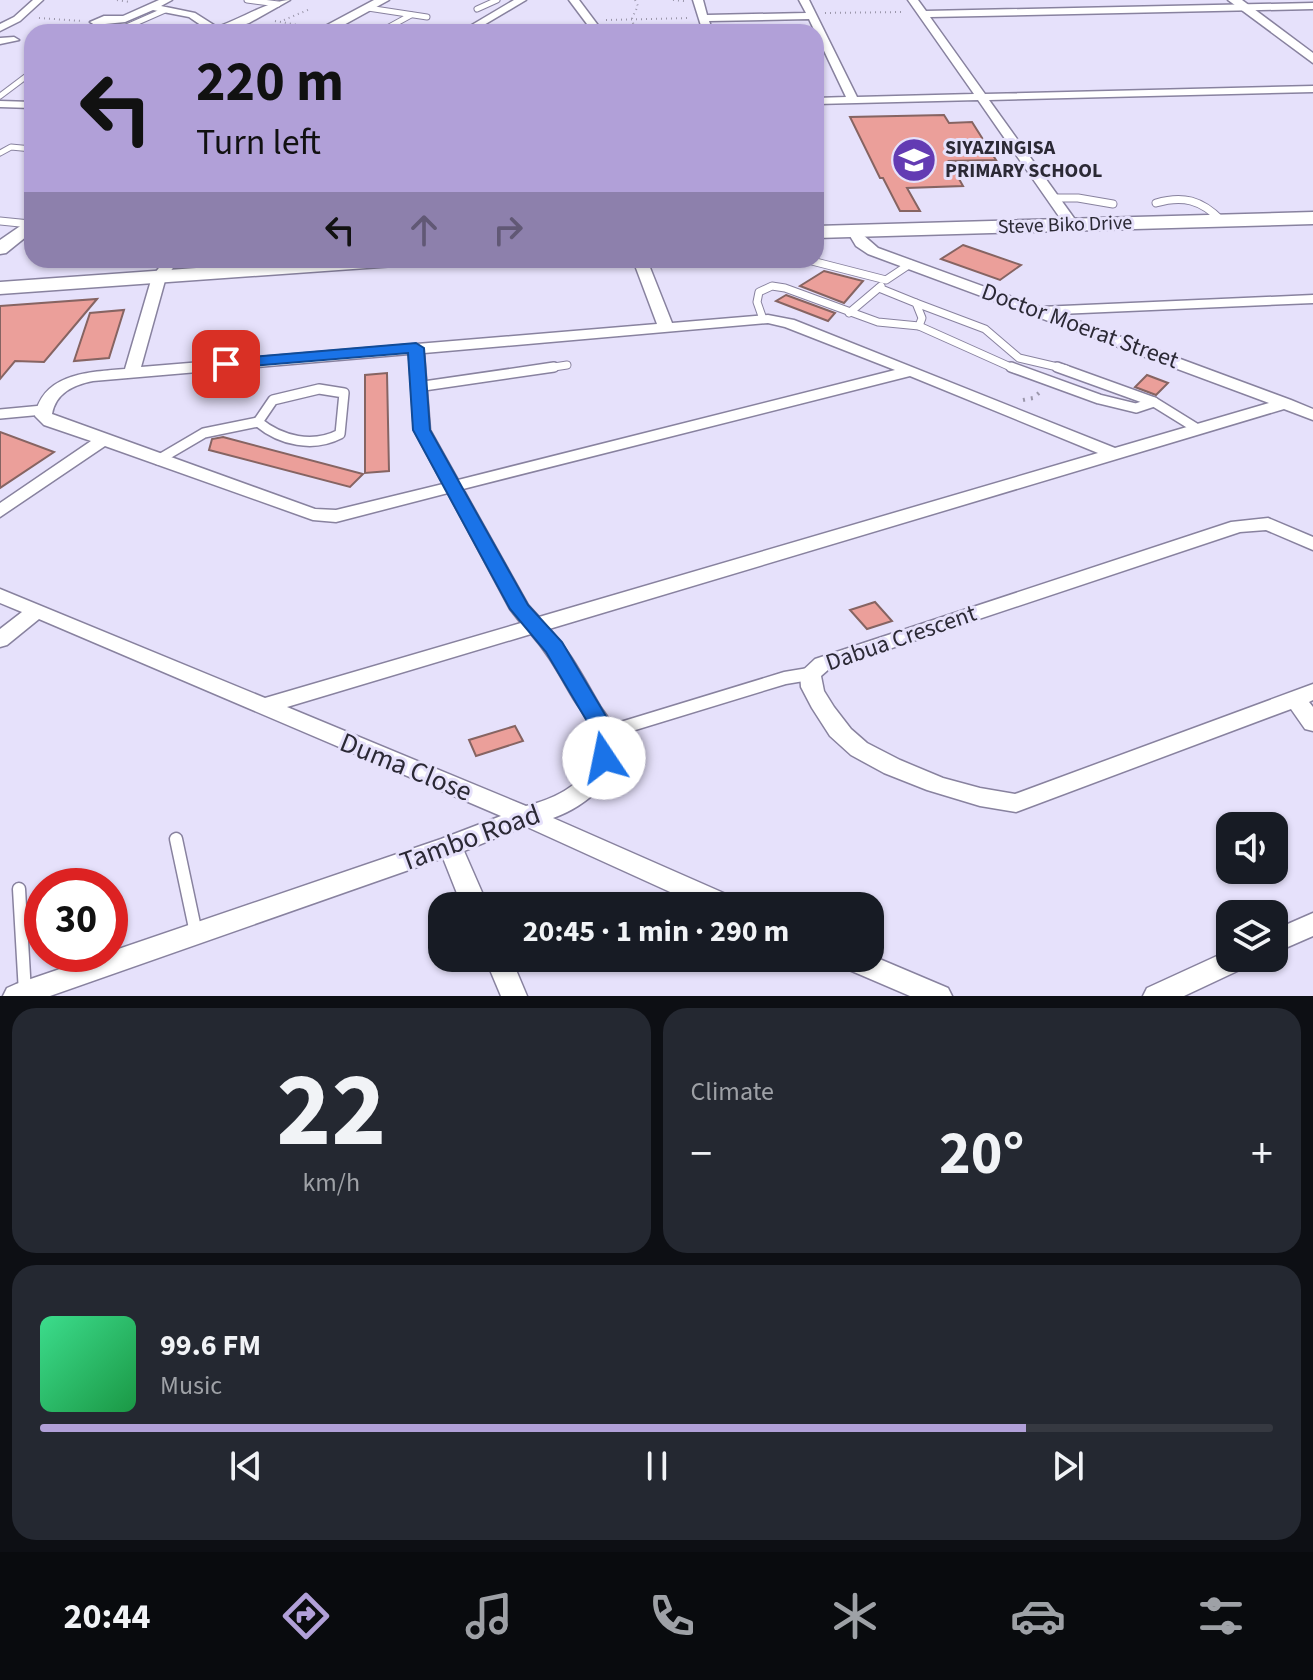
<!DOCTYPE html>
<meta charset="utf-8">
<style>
body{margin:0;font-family:"Source Sans 3",sans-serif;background:#242831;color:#f1f3f6;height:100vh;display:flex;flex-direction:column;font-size:30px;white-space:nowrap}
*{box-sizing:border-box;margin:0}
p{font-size:26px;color:#9ea1a6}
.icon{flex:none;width:44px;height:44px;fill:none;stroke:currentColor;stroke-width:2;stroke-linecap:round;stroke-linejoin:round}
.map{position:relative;height:996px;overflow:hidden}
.details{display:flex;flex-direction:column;gap:12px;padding:12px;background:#0d0f14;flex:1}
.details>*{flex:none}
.banner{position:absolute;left:24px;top:24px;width:800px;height:244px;border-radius:24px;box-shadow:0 2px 6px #0004;background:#b1a0d8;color:#111;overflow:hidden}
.fabs{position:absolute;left:1216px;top:812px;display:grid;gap:16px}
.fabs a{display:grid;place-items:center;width:72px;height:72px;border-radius:16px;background:#171b24;box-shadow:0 2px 6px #0004;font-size:40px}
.speed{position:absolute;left:24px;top:868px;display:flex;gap:16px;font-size:40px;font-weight:700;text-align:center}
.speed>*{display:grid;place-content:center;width:104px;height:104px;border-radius:50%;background:#171b24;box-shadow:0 2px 6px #0004;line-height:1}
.speed .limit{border:12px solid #d22;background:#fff;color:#111}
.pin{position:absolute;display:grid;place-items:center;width:68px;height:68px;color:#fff;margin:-34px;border-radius:16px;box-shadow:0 4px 12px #0006}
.me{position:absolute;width:88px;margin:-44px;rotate:349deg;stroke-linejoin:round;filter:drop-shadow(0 0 6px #0008)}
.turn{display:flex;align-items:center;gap:28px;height:168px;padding:0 40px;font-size:36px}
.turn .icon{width:104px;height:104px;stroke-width:2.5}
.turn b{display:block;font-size:56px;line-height:68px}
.lanes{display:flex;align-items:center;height:76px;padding:0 40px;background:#0003;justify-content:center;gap:40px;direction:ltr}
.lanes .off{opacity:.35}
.big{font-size:60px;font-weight:700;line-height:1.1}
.details .widget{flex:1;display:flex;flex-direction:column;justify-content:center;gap:12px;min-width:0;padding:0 28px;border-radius:24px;background:#242831}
.details .dial{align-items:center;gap:0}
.dial b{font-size:104px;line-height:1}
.song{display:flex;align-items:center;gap:24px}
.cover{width:96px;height:96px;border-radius:12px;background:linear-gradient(135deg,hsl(150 70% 55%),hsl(140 70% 35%))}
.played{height:8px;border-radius:4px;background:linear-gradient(90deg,#b1a0d8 80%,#363941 80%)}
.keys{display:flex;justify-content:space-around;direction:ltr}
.heat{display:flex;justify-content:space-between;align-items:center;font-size:44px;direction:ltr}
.details .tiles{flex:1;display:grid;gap:12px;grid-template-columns:1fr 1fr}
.widget:last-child{grid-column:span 2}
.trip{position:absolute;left:428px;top:892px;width:456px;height:80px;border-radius:24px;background:#171b24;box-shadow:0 2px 6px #0004;font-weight:700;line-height:80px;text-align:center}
.menu{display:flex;height:128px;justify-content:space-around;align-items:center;background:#090b0e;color:#9ea1a6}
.menu .icon{width:56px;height:56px}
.menu .on{color:#b1a0d8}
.menu b{font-size:36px;color:#f1f3f6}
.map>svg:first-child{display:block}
.building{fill:#eb9f9a;stroke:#866462;stroke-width:2}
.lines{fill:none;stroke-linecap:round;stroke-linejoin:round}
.service-far3-casing{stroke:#88829f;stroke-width:7}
.service-far2-casing{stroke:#88829f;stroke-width:9}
.service-far1-casing{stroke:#88829f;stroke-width:12}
.service-casing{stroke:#88829f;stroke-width:15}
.minor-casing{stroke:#88829f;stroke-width:3}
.tertiary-casing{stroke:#88829f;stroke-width:3}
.secondary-casing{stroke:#88829f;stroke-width:3}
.path-far1{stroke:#9b97ab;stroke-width:2;stroke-dasharray:1 4;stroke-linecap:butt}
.path{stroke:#9b97ab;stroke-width:4;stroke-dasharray:2 6;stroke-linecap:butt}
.service-far3{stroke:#fff;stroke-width:5}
.service-far2{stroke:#fff;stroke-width:7}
.service-far1{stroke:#fff;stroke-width:9}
.service{stroke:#fff;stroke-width:12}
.minor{fill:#fff;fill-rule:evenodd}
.tertiary{fill:#fff;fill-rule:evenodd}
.secondary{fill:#fff;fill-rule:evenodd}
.route{fill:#1a73e8;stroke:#114b97;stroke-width:2}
.labels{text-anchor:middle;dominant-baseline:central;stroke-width:6;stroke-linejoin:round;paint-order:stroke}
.far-poi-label{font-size:20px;font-weight:bold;fill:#2b2935;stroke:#e6e1fb;text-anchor:start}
.far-street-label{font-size:20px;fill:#2b2935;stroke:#e6e1fb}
.street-label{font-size:24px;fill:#2b2935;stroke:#e6e1fb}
.near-street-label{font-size:28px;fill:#2b2935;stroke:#e6e1fb}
</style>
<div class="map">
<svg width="1313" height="996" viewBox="0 0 1313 996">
<rect width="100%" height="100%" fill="#e6e1fb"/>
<!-- building -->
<g class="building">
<polygon points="944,115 949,123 972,122 996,160 949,161 963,186 907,188 920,211 900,211 883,178 880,178 850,117"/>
<polygon points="963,245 1021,265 1000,280 941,259"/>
<polygon points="824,271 863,281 844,303 800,286"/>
<polygon points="786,295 835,313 828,321 776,301"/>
<polygon points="97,299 44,362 15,361 0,379 0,306"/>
<polygon points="124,310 109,358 74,361 90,313"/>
<polygon points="387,373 389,471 365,473 365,375"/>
<polygon points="1147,375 1168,383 1156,395 1135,387"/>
<polygon points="0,432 54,452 0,488"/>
<polygon points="223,437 363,474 350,487 209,450 212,439"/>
<polygon points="875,602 892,621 867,629 850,610"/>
<polygon points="515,726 523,741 476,756 469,740"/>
</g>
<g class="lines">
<!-- service-far3 casing -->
<g class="service-far3-casing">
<g id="service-far3">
<polyline points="247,0 278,4"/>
<polyline points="368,8 427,17"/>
<polyline points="477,9 497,0"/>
<polyline points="115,32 165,10"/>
<polyline points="380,32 411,15"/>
<polyline points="0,96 32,72"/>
<polyline points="0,153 11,147 32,149"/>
</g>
</g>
<!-- service-far2 casing -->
<g class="service-far2-casing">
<g id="service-far2">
<polyline points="1053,198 1078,198 1113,204"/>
<path d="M1156,203C1183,195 1201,200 1221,220"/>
<polyline points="0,221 30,224"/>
<polyline points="808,260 886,280 910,264"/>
<polyline points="879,288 916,303 922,318 919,326"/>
<polyline points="916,303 985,329 1019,358 1066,369"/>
<polyline points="849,313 881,286"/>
<polyline points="763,319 757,302 759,292 772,286 785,288 878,322 919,326 1015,369"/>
<polyline points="541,369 567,365"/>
</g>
</g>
<!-- service-far1 casing -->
<g class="service-far1-casing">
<g id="service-far1">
<polyline points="1011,367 1099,399 1136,408 1154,402"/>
<polyline points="1057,367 1154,402 1196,428"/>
<polyline points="417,387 554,367"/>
<path d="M319,389L344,393L340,434C313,448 281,441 258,422L273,400Z"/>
<polyline points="0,414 43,410"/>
<polyline points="158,460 204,433 258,422"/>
</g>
</g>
<!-- service casing -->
<g class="service-casing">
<g id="service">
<polyline points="605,733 785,678 809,674"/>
<polyline points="176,839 196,933"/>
<polyline points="19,889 25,993"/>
</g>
</g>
<!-- minor casing -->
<g class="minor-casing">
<g id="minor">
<polygon points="33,0 43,0 20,21 0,31 0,24 14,17"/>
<path d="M159,0H172L161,6L195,13L217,27C239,20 270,0 290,0L249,23L223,32H211L189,17L153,10L125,22L95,25L90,22L104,16H123Z"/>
<polygon points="514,0 526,0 472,32 460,32"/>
<polygon points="569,0 579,0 603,32 593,32"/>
<polygon points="693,0 703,0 707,15 806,13 799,0 809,0 857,97 974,94 908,0 918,0 926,11 1313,3 1313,9 930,17 985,94 1313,86 1313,92 989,100 1079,225 1072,229 1067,228 978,100 816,104 816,98 846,97 809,19 709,21 713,32 703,32"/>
<polygon points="0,38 14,37 19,40 0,44"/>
<polygon points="0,101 32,102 32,108 0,107"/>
<path d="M854,227L878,248L1040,307L1313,295V303L1059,314L1291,400L1313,409V420L1284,409L549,629C570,651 584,679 600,706C605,714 613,723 616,732C628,773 586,807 553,818L735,898L739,906H701L525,826L464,851L488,906H462L443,858L50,996H3L7,988L16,984L441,839L501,816L39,619L7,645L0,647V629L22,612L0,603V589L265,698L521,623L510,609L448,493L336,522L313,520L105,446L0,517V503L91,441L44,425L35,416C43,373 89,372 125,369L152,277L165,260H179L166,277L141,367L657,324L633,260H647L672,323L768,315L794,320L1115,448L1269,403L868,254L856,246L847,231ZM768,323L785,327L895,370L458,480L430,430L424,353ZM409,354L414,430L443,484L336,510L315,509L52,414C56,393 73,385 93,381ZM910,376L1098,453L539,617L528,605L463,489ZM531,634C548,653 559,674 572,696C578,707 591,721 594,733C604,776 559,798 526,806L287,707Z"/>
<polygon points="1268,518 1313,537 1313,550 1266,530 1240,532 829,669 821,676 824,691 834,707 851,729 867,743 900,760 943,778 980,788 1015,794 1313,684 1313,700 1309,702 1313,707 1313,731 1305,729 1291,709 1016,812 980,806 927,790 884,773 851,755 830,736 812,708 801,687 800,673 815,659 1231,522"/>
<polygon points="1313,913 1313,936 1274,953 1274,930"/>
<polygon points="1230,950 1230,958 1252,958 1248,966 1184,996 1143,996 1147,988"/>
<polygon points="870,955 948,988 952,996 910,996 840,966 836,958 870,958"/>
<polygon points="485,958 511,958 527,996 501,996"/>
</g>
</g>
<!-- tertiary casing -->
<g class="tertiary-casing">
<g id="tertiary">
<polygon points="374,0 389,0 331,32 314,32"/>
<polygon points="1228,0 1242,0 1313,53 1313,63"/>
<polygon points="32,218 32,232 6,253 0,254 0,240"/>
</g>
</g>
<!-- secondary casing -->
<g class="secondary-casing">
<g id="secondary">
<polygon points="1313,212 1313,224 816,238 816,226"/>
<polygon points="310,260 405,260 395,266 0,294 0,282"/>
</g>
</g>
<!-- path-far1 -->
<g class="path-far1">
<polyline points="117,0 130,2"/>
<polyline points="635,0 638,6 632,18 635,32"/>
<polyline points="673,0 684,1"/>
<polyline points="825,13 904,12"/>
<polyline points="39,18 82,21"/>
<polyline points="284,20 310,9"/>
<polyline points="606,20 689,18"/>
<polyline points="275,21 310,27"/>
<polyline points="32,125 32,129"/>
</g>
<!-- path -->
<polyline class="path" points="1023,400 1033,398 1040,392"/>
<!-- service-far3 -->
<use href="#service-far3" class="service-far3"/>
<!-- service-far2 -->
<use href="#service-far2" class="service-far2"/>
<!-- service-far1 -->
<use href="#service-far1" class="service-far1"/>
<!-- service -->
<use href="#service" class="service"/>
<!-- minor -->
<use href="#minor" class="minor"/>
<!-- tertiary -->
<use href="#tertiary" class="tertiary"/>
<!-- secondary -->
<use href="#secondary" class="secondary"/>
</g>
<!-- route -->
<polygon class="route" points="416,343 424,348 430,430 528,605 562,642 616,733 616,758 612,764 604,767 596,764 593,758 594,733 546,652 510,609 413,430 408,353 226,368 218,364 226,359"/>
<!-- icons -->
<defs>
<g id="school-disc" transform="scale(2.3)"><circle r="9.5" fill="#633bb3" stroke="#e6e1fb"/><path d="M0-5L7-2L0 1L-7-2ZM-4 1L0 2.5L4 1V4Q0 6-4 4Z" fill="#fff"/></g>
</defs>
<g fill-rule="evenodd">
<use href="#school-disc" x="914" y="160"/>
</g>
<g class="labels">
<!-- far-poi labels -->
<g class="far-poi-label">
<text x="945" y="148">SIYAZINGISA<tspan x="945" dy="23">PRIMARY SCHOOL</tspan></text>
</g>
<!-- far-street labels -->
<g class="far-street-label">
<text transform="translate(1065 225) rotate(-2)">Steve Biko Drive</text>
</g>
<!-- street labels -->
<g class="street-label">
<text transform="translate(1080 326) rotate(20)">Doctor Moerat Street</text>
<text transform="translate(901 638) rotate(-19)">Dabua Crescent</text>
</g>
<!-- near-street labels -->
<g class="near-street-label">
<text transform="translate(406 767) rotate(22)">Duma Close</text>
<text transform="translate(470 838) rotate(-20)">Tambo Road</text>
</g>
</g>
</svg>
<div class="fabs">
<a><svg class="icon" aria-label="sound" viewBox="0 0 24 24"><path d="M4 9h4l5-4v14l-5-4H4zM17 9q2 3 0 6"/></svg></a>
<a><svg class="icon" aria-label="layers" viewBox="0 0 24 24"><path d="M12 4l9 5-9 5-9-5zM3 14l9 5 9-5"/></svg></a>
</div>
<div class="speed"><div class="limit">30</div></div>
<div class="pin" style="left:226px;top:364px;background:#d93025"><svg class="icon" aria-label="arrive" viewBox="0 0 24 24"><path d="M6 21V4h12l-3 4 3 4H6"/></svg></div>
<svg class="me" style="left:604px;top:758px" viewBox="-20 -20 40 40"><circle r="19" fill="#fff"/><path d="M0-13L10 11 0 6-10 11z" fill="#1a73e8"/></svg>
<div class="trip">20:45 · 1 min · 290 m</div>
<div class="banner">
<div class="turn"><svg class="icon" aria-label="left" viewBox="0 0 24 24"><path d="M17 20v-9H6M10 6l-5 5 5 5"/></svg><div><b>220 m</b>Turn left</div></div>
<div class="lanes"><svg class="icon" aria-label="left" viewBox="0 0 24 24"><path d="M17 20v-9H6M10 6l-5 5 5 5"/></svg><svg class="icon off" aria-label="ahead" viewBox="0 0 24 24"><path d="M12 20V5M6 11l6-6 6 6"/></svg><svg class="icon off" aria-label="right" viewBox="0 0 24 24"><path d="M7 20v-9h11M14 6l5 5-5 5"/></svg></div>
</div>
</div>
<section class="details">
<div class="tiles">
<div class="widget dial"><b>22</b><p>km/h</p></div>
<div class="widget"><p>Climate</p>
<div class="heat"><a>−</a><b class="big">20°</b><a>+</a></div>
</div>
<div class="widget">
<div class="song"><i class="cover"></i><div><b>99.6 FM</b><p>Music</p></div></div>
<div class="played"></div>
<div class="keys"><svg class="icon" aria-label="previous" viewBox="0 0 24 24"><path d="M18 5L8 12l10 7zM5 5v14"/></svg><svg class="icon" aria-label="pause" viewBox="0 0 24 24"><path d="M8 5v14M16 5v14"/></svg><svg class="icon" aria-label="next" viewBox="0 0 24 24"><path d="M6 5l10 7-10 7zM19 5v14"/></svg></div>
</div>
</div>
</section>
<nav class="menu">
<b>20:44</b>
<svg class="icon on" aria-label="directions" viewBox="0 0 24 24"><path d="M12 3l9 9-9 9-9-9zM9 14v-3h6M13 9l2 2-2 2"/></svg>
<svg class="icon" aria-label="music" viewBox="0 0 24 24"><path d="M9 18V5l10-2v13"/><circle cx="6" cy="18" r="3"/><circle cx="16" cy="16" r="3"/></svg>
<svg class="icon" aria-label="phone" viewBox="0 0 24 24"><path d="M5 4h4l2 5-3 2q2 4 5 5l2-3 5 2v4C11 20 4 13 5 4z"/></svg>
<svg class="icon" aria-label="climate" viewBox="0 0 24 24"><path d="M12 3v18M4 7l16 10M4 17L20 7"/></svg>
<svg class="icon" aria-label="car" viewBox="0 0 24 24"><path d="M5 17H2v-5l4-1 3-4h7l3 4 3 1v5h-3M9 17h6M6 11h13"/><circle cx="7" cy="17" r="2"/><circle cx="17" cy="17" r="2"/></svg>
<svg class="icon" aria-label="filters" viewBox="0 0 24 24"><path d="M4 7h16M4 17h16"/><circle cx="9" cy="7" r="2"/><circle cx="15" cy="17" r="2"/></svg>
</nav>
